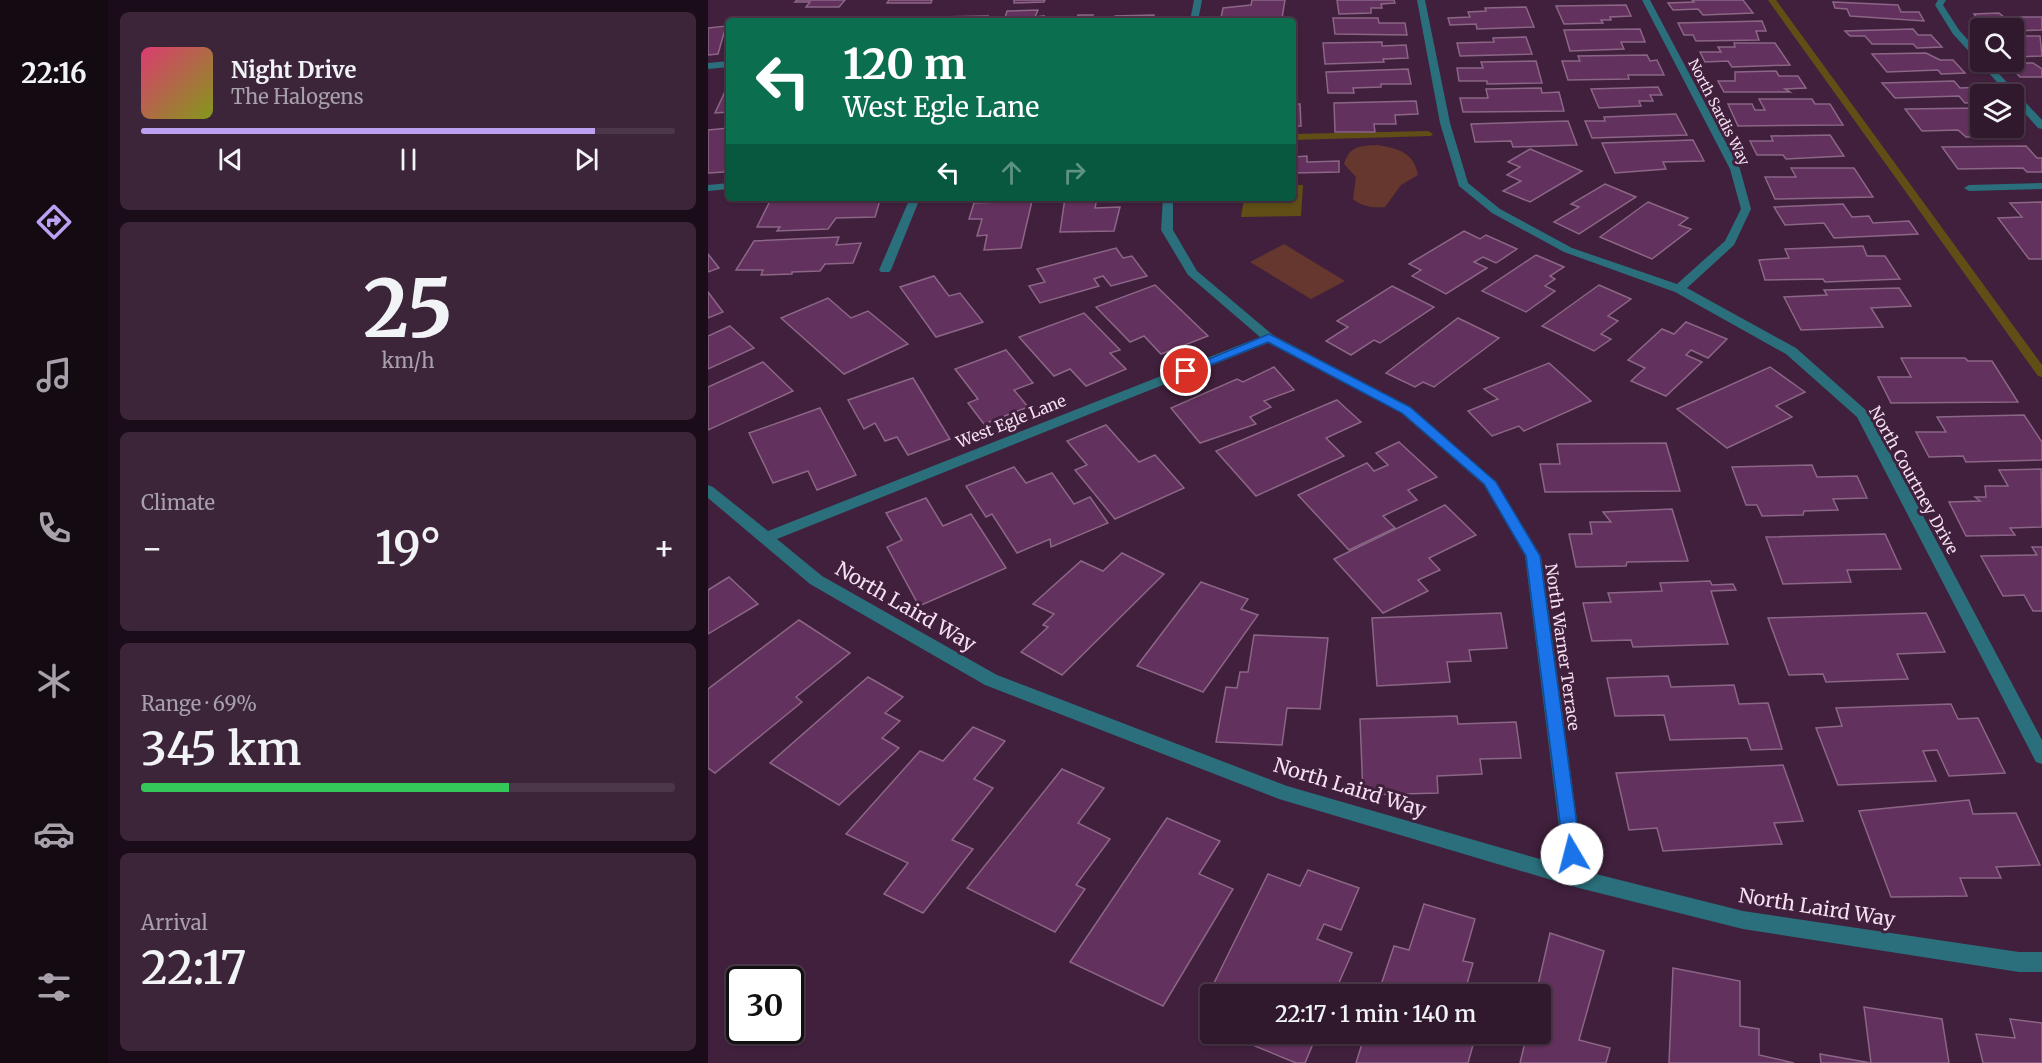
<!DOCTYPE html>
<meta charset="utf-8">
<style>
body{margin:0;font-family:Merriweather,serif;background:#3c2539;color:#f1f3f6;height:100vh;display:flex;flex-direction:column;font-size:22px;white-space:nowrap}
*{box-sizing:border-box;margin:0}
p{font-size:20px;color:#a8a0aa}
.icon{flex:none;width:33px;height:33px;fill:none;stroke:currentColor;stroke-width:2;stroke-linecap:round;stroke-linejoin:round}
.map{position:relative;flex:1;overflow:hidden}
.drawer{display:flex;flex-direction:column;gap:12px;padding:12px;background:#1a0d19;width:600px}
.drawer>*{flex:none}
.hud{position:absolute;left:18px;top:18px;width:570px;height:183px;border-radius:6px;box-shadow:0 2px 4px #0004,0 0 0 2px #4b3749;background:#0b6e4f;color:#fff;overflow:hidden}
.controls{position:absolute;left:1262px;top:18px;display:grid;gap:12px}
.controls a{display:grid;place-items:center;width:54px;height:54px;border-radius:6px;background:#30182d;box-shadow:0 2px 4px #0004,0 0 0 2px #4b3749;font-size:30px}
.speed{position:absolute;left:18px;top:966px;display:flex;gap:12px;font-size:30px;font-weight:700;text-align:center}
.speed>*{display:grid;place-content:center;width:78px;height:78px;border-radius:50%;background:#30182d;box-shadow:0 2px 4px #0004,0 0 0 2px #4b3749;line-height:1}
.speed .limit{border:3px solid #111;border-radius:9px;background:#fff;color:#111}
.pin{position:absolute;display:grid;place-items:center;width:51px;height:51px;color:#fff;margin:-26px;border:3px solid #fff;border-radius:50%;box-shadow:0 2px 6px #0007}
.me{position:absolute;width:66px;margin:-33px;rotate:352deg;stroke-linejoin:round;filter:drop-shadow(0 0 4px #0008)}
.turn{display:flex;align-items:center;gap:21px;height:126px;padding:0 18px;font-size:27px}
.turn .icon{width:78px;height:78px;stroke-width:2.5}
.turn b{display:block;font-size:42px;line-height:51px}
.lanes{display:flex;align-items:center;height:57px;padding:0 18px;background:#0003;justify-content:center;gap:30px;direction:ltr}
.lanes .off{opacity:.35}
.big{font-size:45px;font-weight:600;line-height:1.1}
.drawer .widget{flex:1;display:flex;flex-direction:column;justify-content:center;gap:9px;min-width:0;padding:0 21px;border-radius:9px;background:#3c2539}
.drawer .dial{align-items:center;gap:0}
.dial b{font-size:78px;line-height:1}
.song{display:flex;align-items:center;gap:18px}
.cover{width:72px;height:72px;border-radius:9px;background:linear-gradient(135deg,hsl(340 70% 55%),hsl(70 70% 35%))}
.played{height:6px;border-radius:3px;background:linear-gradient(90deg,#bca0f2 85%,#4b3749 85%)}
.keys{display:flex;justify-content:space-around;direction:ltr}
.heat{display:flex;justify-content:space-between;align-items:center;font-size:33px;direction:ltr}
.charge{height:9px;border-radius:4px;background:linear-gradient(90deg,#34c759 69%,#4b3749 0)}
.trip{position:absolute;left:492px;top:984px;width:351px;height:60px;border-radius:6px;background:#30182d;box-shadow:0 2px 4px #0004,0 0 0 2px #4b3749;font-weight:600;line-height:60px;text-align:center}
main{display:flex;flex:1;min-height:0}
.menu{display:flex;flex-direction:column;width:108px;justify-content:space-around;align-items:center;background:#130a12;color:#a8a0aa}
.menu .icon{width:42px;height:42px}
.menu .current{color:#bca0f2}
.menu b{font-size:27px;color:#f1f3f6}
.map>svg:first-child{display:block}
.green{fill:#66372e}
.water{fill:#5f4e15}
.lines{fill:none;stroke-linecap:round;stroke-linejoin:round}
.stream{fill:#5f4e15;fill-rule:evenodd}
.building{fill:#63315d;stroke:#8b6686;stroke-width:1.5}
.minor{fill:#2a6f7b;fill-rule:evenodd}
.route{fill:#1a73e8;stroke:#114b97;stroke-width:1.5}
.labels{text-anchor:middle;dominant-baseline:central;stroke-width:6;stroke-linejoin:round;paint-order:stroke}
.far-street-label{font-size:14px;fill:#f5e0f1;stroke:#40203c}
.street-label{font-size:16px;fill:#f5e0f1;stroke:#40203c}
.near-street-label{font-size:20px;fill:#f5e0f1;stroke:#40203c}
</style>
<main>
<nav class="menu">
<b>22:16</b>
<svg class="icon current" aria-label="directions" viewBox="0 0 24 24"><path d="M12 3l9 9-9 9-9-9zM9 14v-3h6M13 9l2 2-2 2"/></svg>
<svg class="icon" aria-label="music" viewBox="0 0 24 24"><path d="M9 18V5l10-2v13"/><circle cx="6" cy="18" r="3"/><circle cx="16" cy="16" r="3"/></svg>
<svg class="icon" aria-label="phone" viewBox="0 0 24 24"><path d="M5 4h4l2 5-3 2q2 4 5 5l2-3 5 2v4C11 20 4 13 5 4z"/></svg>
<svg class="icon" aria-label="climate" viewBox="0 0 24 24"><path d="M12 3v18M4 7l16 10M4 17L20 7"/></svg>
<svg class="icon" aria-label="car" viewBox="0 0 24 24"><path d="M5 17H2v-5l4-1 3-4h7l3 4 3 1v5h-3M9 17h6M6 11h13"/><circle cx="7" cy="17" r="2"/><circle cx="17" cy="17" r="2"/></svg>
<svg class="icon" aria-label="filters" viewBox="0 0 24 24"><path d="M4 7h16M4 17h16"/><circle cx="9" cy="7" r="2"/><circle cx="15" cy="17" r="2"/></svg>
</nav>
<section class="drawer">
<div class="widget">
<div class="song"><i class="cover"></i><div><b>Night Drive</b><p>The Halogens</p></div></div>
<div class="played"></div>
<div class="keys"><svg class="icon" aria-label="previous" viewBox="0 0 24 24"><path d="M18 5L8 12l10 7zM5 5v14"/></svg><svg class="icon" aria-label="pause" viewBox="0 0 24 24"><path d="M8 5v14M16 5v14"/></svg><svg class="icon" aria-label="next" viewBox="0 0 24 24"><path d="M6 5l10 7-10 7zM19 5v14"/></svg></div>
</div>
<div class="widget dial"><b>25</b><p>km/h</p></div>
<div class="widget"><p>Climate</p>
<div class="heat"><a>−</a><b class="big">19°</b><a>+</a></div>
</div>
<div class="widget"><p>Range · 69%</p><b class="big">345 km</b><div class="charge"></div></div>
<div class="widget"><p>Arrival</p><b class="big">22:17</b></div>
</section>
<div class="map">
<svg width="1334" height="1063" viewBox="0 0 1334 1063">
<rect width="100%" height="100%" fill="#40203c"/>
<!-- green -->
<g class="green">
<path d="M669,145C689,148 706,152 710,175L693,185L677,207C665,208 655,207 645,199L648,177L636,164C642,146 651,146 669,145Z"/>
<polygon points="576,244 637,281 603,299 542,262"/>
</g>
<!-- water -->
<polygon class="water" points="585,185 595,185 593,216 533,217 536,198 585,198"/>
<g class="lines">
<!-- stream -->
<g class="stream">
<polygon points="1060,0 1068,0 1334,365 1334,377 1330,376"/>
<polygon points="720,131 725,134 723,136 585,140 585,134"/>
</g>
</g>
<!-- building -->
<g class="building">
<polygon points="89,0 137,0 131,7 98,7 102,2 87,2"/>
<polygon points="181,0 224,0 223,3 179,3"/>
<polygon points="306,0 337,0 336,2 306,3"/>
<polygon points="544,0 577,0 574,18 513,18 515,8 543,5"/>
<polygon points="629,0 686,0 687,3 673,4 674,8 663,8 663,13 631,14"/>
<polygon points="984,0 1035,0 1045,13 995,15 990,9 965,10 960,3 986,2"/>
<polygon points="1125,2 1190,5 1193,12 1211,12 1216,21 1142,16 1139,9 1127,8"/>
<polygon points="918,5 923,16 902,17 903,20 893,20 895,23 856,24 848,6"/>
<polygon points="818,7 826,27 769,29 768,24 742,25 740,18 762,17 760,12 778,11 777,8"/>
<polygon points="330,10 327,17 336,16 334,21 296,21 299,11"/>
<polygon points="1291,13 1296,17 1334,17 1334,30 1305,31 1305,28 1287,24 1274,24 1266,14"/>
<polygon points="370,15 385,15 383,21 368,21"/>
<polygon points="446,15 445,21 406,21 407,16"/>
<polygon points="280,16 278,21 225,21 226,17"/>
<polygon points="625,18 670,18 671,23 697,23 699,35 627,34"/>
<polygon points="1054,21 1058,31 1048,31 1051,40 988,41 985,35 976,35 970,23"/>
<polygon points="18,26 10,54 0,55 0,28"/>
<polygon points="932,29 937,42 913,42 916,49 862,51 856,30"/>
<polygon points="1205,29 1210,35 1223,35 1234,47 1209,48 1205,44 1164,44 1157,36 1142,36 1137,31"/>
<polygon points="1305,36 1332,36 1334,56 1307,57 1305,54"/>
<polygon points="818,37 824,54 752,56 749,43 786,42 785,38"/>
<polygon points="674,42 674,46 698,45 700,58 675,59 676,62 617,64 615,43"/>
<polygon points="1026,43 1067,43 1082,65 1024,67 1020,61 997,62 992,52 1013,52 1010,47 1027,47"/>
<polygon points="1218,53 1232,60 1245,60 1257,73 1233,74 1230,70 1179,72 1164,54"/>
<polygon points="939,55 942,61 949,60 956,75 920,75 921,79 860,80 854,61 872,61 870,56"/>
<polygon points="828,61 834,83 779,84 779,81 751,81 749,68 775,68 773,62"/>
<polygon points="1299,63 1325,63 1334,69 1334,77 1312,77"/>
<polygon points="700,69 703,84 673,84 673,87 645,88 646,93 620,93 618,72"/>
<polygon points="1068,71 1071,76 1090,76 1098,88 1077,89 1082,92 1016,92 1010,81 1027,81 1027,72"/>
<polygon points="1246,81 1252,88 1273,87 1281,94 1272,94 1272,102 1257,103 1251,96 1187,98 1174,83"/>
<polygon points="21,83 21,112 7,113"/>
<polygon points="950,87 954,95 942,95 945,101 931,101 933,106 891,108 883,89"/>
<polygon points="833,88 834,93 851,92 856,111 755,112 752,98 780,98 778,89"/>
<polygon points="1051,99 1104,99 1107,104 1122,104 1135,125 1030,126 1020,104 1044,104 1047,110 1057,110"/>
<polygon points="708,101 710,114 687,115 688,124 666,124 667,132 627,132 626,103"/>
<polygon points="585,104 592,104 593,126 585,126"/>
<polygon points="1272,108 1272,128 1305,128 1305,121 1313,130 1284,131 1289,136 1258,137 1250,130 1214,131 1197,109"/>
<polygon points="968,114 979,135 884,138 877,121 897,121 896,117"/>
<polygon points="860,121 869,145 805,147 803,141 767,142 763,124"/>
<polygon points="20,128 18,135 21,135 21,167 17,168 16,172 0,173 0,130"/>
<polygon points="1122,135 1136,156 1078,159 1075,155 1049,155 1042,141 1065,141 1063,136"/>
<polygon points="985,140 996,161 955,162 958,169 907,173 894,143"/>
<polygon points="1318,146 1329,158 1334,158 1334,172 1319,172 1315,168 1250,169 1234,147"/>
<polygon points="585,147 586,157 599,156 599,162 631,161 631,172 585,173"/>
<polygon points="822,149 874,171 822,202 795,191 813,181 799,175 812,167 800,162"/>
<polygon points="1083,168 1146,168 1165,197 1067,199 1057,177 1088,177"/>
<polygon points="897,184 928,197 871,234 846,222 871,207 863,204"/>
<polygon points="357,198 389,198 387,208 412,207 406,231 352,232"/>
<polygon points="172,200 167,217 128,218 120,229 69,231 72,227 49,227 62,201"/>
<polygon points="324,201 313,248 276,250 279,235 269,236 274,219 261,219 266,203"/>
<polygon points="940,202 980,218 971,225 983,229 944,259 892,237"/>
<polygon points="1334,202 1334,259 1321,259 1290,218 1314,217 1302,203"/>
<polygon points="1135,204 1144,217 1161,216 1165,223 1201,221 1210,234 1126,238 1116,223 1077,225 1066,207"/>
<polygon points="756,231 772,239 778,235 809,249 788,263 775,257 766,262 779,268 738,294 704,276 713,270 701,264"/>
<polygon points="131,237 128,245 153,243 145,263 117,264 112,271 84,272 84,274 53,275 55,270 28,270 46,241"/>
<polygon points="1155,246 1159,256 1177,256 1192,279 1117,282 1115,279 1057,280 1051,260 1081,258 1077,249"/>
<polygon points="408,248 415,258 424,256 439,276 403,286 395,276 386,279 391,286 332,303 321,286 337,282 329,269"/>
<polygon points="0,254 11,268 0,272"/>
<polygon points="828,255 856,267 842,276 847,279 837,286 847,291 818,312 774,291"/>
<polygon points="226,276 241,296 252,293 275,322 228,337 192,287"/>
<polygon points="447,285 500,336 453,354 436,336 422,342 388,307"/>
<polygon points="891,285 923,299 900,316 910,321 893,334 903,339 886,351 834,326"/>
<polygon points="684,286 726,307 672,343 666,340 643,355 618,341 640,327 629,321"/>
<polygon points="1191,288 1203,306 1163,308 1175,327 1093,330 1076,297 1119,295 1116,290"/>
<polygon points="0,292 15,312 0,318"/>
<polygon points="120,298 143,318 160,311 200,344 136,374 73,318"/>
<polygon points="376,313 412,350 402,353 418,369 378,386 362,369 346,376 311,337"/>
<polygon points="750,318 791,338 726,387 715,382 707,387 678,373"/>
<polygon points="978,322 1019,339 1000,358 983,350 978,355 994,362 958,396 923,381 937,368 920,360 954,329 966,334"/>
<polygon points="22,326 46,348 0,369 0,336"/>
<polygon points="298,350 325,383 306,390 320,407 276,424 260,403 270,399 247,369"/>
<polygon points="1193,358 1257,358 1260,361 1284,361 1310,402 1183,403 1170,377 1203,377"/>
<polygon points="55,362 85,391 0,430 0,387"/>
<polygon points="841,363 883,401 816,431 811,426 784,436 760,411 790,399 776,389"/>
<polygon points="566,367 586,390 556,401 563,407 542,417 548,424 492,443 463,408 529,379 535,382"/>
<polygon points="1062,367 1097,392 1068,406 1084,417 1019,448 969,409"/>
<polygon points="205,378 242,439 200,455 189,437 177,441 167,423 156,429 140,400"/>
<polygon points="629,400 653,422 618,438 636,456 548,496 508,451"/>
<polygon points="112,408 148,475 109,490 100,471 65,483 41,433"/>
<polygon points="1316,415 1334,442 1334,460 1258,462 1255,456 1221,457 1208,432 1238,432 1229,417"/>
<polygon points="398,425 431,462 447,455 476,488 407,519 367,470 379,465 359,441"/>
<polygon points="691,442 729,477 700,490 709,500 675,516 687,528 641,550 590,495 659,463 666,471 680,465 668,453"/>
<polygon points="958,443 972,491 837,492 832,464 852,464 849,444"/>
<polygon points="1104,465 1109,477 1149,476 1159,498 1125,499 1130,510 1096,511 1095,515 1054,516 1049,505 1038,505 1024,467"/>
<polygon points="306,467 318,483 344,473 366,504 382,497 400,523 343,547 342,539 309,553 284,514 278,517 258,486"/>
<polygon points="1333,469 1334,527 1302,528 1307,535 1258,536 1241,502 1272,501 1267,497 1278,497 1277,486 1300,486 1291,470"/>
<polygon points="218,498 235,526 263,514 298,568 211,606 179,547 194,540 178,513"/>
<polygon points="737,505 768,535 721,558 732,570 710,580 720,591 675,613 626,559"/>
<polygon points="964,509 980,561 919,562 918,566 868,567 861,534 884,534 882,522 903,522 895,512"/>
<polygon points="1177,534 1193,569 1139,570 1143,582 1075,584 1058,537"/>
<polygon points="1324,547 1334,547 1334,611 1325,611 1316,595 1295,596 1273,556 1329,555"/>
<polygon points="414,553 456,574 354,675 313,652 340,627 335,625 346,614 325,604 373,561 395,571"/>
<polygon points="21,577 50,604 0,634 0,590"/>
<polygon points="1002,581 1004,585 1025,584 1028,590 1003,591 1020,644 925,647 923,640 884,641 875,603 903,602 900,593 954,591 952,583"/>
<polygon points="493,582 540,599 533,609 550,615 495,692 429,666"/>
<polygon points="793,613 799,648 761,650 763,661 739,662 742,682 669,686 664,618"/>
<polygon points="1218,613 1237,652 1189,654 1200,679 1118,682 1115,674 1081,675 1060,618"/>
<polygon points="91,620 142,653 88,697 94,702 7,773 0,768 0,689"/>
<polygon points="546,635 620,638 612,709 579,708 574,745 508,742 518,687 529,688 532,672 540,672"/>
<polygon points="960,676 963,687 1026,685 1031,704 1060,703 1074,749 1043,750 1039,738 962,740 956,715 907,716 899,678"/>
<polygon points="160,677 195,697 177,713 192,721 174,738 191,748 131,805 62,763"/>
<polygon points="1243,704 1250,719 1270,718 1297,773 1241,776 1229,750 1215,751 1228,781 1130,785 1108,728 1134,726 1128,708"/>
<polygon points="749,716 750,724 808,722 813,758 772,759 774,774 729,776 730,793 655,795 652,719"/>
<polygon points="265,727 297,741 266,779 285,788 244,840 265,849 215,913 176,894 200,863 138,834 212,751 235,761"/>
<polygon points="1075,765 1095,821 1066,823 1074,844 955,851 949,828 921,830 908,773"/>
<polygon points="354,769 396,788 370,823 402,839 368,885 377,889 347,932 259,888"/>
<polygon points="1261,800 1265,814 1308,813 1332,865 1288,867 1293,878 1252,878 1259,896 1183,897 1151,811"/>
<polygon points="459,818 512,841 491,874 525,889 455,1006 362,962"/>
<polygon points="600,870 651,888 633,930 616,924 609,939 644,953 626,994 517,994 503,989 560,874 592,886"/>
<polygon points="716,904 767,919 755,961 765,963 756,994 670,994 686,946 701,950"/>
<polygon points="842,933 896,951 871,1040 902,1048 898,1063 812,1063 819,1034 832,1034 832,994 828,994"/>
<polygon points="965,968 1032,981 1032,1026 1051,1029 1051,1055 1086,1063 961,1063"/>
<polygon points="1156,1007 1234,1019 1241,1063 1113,1063 1112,1054 1163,1063"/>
<polygon points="1302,1019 1334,1023 1334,1063 1275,1063 1268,1034 1307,1038"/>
<polygon points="518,1034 609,1034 597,1063 588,1063"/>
<polygon points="657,1034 768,1034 760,1063 648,1063"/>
</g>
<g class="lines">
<!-- minor -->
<g class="minor">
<polygon points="486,0 494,0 490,21 482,21"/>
<polygon points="709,0 717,0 742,123 760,183 792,209 864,248 969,284 1017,241 1033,209 1022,169 934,0 942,0 1032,169 1043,209 1026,245 979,288 1088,348 1160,412 1334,740 1334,764 1328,762 1149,417 1078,354 967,292 856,252 784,213 751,186 732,123"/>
<polygon points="1230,0 1238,0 1235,5 1251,30 1272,53 1272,62 1280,62 1334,120 1334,129 1330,128 1305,100 1305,94 1300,94 1245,34 1227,5"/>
<polygon points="21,61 21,67 0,69 0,63"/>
<polygon points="21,183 21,189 0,191 0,185"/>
<polygon points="1334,183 1334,189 1261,191 1256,188 1261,185"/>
<polygon points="202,198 212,198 183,270 181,272 173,272 171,270"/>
<path d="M455,198H465V230L489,271L565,335L703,407L788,482L833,556L876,871L1035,911L1311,952H1334V972H1311L1035,929L867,887L571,799L277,685L102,584L0,498V485L5,487L60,531L552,337L480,275L453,230ZM560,343L693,413L776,485L817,556L856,866L579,786L289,675L114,576L69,539Z"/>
</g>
</g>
<!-- route -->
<polygon class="route" points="561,334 702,407 788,482 832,556 873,854 870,859 864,862 858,859 856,854 818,556 776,484 694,413 560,342 482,373 478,374 472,371"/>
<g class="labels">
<!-- far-street labels -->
<g class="far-street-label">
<text transform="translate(1011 112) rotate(63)">North Sardis Way</text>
</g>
<!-- street labels -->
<g class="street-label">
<text transform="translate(303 421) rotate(-22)">West Egle Lane</text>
<text transform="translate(1206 480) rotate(61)">North Courtney Drive</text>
<text transform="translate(855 647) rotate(82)">North Warner Terrace</text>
</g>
<!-- near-street labels -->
<g class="near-street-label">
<text transform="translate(198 606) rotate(30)">North Laird Way</text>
<text transform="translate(642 787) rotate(17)">North Laird Way</text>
<text transform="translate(1109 907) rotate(9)">North Laird Way</text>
</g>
</g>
</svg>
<div class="controls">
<a><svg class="icon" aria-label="search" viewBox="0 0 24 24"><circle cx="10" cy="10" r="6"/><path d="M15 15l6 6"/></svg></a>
<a><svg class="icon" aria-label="layers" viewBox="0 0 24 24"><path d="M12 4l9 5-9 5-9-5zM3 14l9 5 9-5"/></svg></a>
</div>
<div class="speed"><div class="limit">30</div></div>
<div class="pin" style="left:478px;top:371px;background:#d93025"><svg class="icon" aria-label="arrive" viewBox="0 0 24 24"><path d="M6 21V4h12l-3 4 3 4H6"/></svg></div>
<svg class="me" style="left:864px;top:854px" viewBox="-20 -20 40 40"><circle r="19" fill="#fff"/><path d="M0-13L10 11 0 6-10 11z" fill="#1a73e8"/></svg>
<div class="trip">22:17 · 1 min · 140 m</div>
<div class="hud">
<div class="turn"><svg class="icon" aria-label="left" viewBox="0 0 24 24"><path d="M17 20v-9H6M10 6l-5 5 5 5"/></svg><div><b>120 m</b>West Egle Lane</div></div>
<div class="lanes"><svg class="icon" aria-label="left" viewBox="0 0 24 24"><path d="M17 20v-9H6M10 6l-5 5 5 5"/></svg><svg class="icon off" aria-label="ahead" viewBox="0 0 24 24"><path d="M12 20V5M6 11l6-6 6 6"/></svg><svg class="icon off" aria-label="right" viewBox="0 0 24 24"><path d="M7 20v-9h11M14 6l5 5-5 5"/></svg></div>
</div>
</div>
</main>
